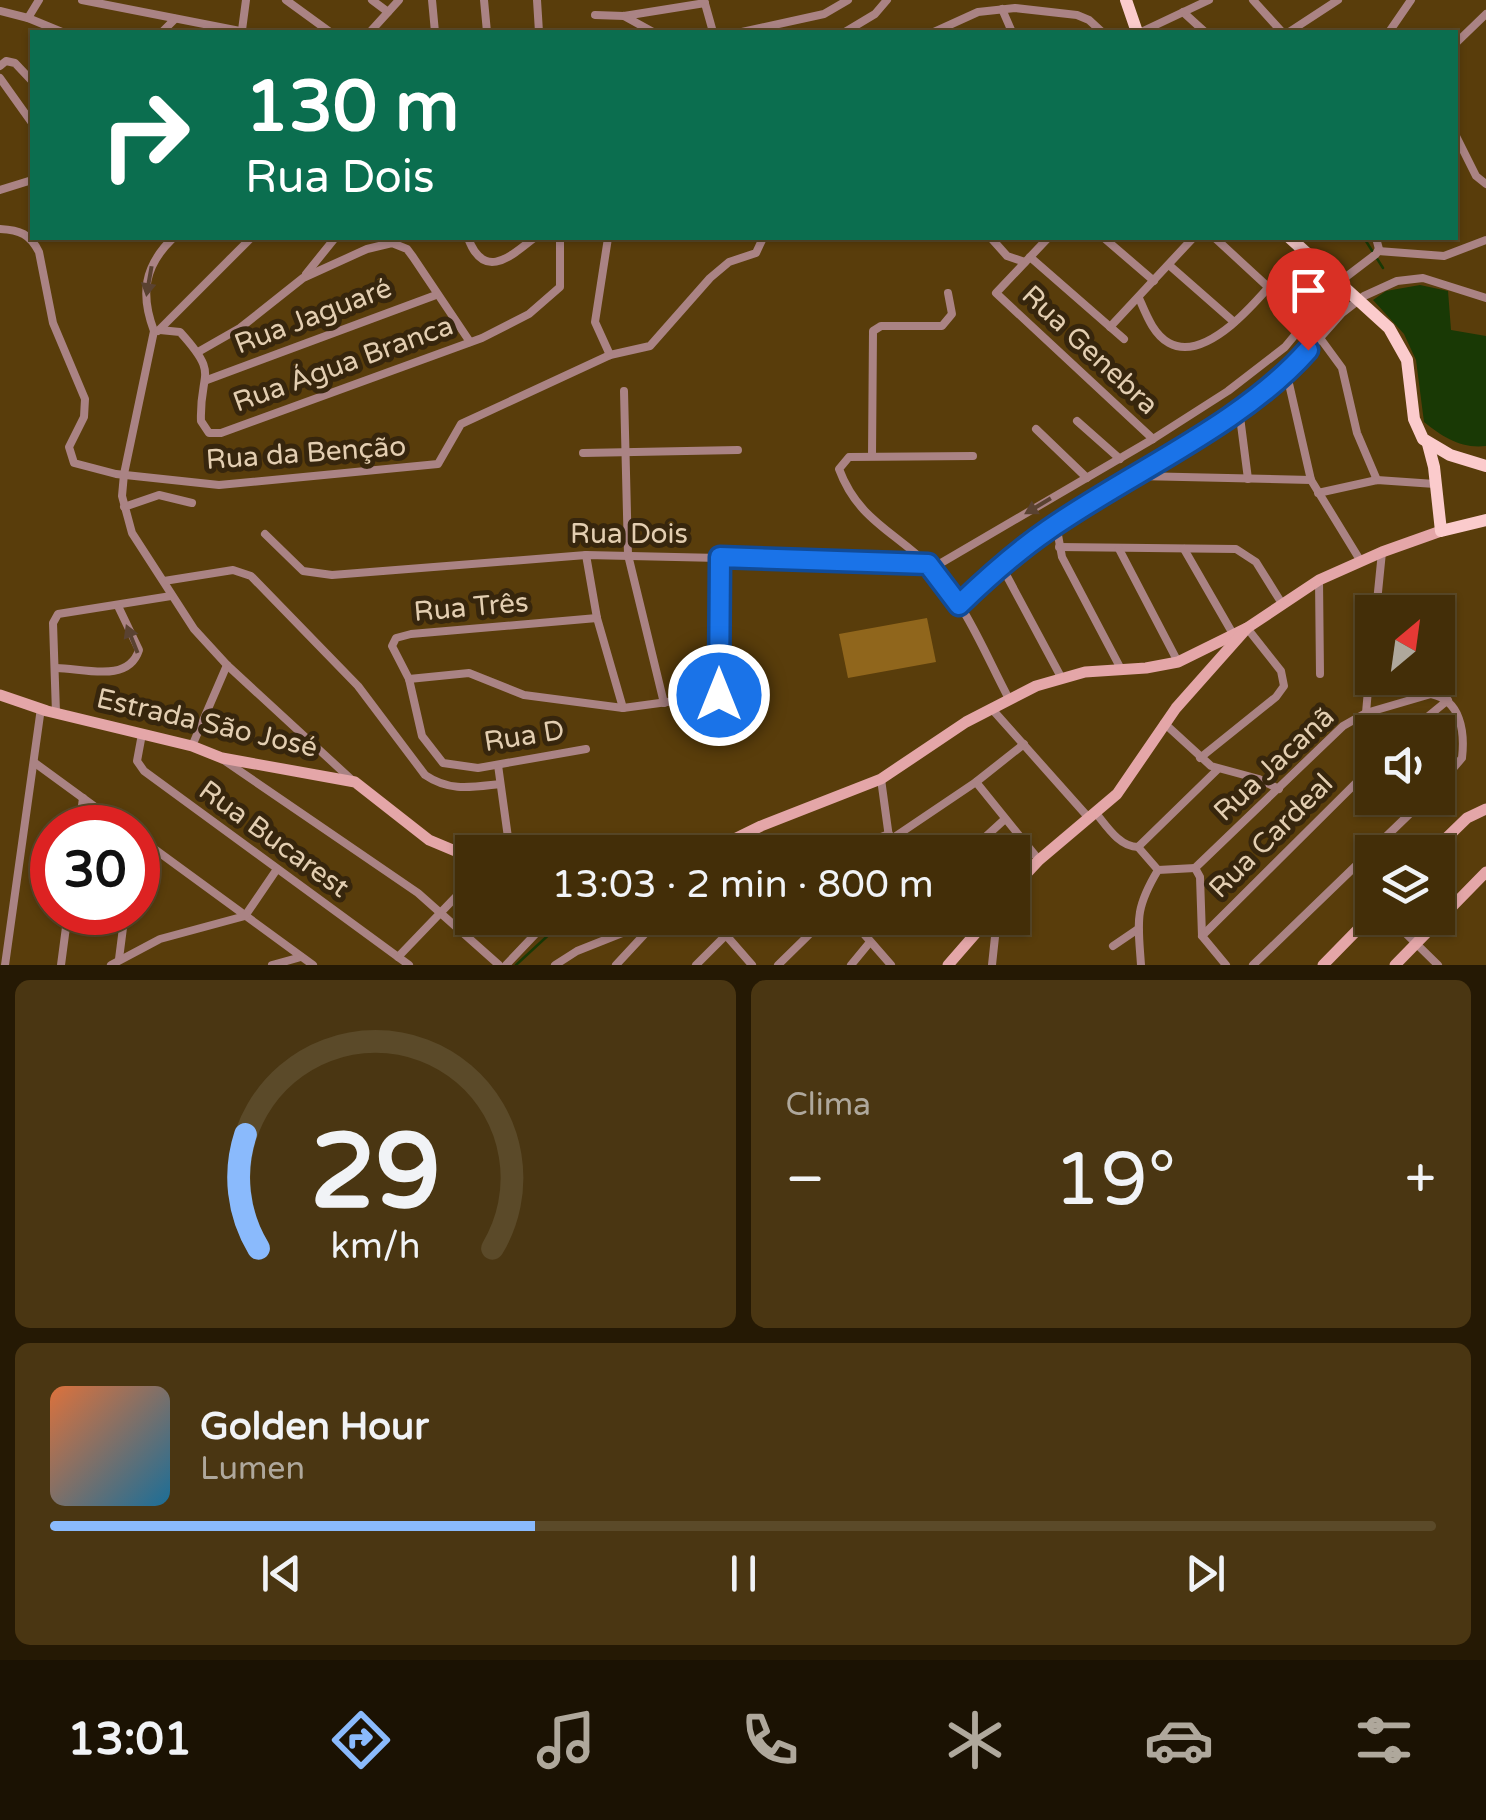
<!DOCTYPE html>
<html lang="pt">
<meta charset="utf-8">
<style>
body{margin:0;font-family:"Varela Round",sans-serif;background:#4a3612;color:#f1f3f6;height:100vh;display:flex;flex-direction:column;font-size:38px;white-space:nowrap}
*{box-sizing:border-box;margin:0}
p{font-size:32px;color:#afa89c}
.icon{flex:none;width:55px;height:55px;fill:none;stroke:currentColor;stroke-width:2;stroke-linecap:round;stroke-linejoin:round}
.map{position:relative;height:965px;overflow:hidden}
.drawer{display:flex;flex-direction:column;gap:15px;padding:15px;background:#251904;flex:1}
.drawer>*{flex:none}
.top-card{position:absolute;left:30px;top:30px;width:1428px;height:210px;border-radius:0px;box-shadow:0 2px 8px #0004,0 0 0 2px #5b4a29;background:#0b6e4f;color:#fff;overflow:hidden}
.needle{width:65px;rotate:29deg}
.controls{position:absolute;left:1355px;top:595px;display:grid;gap:20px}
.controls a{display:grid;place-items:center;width:100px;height:100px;border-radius:0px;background:#432e08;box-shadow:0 2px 8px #0004,0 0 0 2px #5b4a29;font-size:50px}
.speed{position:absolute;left:30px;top:805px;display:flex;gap:20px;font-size:50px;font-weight:700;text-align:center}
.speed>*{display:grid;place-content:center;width:130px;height:130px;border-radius:50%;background:#432e08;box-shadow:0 2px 8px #0004,0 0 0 2px #5b4a29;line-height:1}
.speed .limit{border:15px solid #d22;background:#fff;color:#111}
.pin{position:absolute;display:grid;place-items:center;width:85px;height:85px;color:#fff;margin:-102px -42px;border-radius:50% 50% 50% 0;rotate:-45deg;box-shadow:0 0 10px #0007}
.pin .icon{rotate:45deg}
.me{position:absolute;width:110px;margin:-55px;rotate:0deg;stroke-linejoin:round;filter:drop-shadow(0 0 8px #0008)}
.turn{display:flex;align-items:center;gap:35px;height:210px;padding:0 50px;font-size:45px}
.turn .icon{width:130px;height:130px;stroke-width:2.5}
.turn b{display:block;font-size:70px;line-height:85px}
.big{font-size:75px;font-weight:600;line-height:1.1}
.drawer .card{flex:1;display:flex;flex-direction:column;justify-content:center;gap:15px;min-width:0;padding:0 35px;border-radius:15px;background:#4a3612}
.drawer .dial{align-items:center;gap:0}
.dial svg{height:260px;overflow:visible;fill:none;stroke:#5b4a29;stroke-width:7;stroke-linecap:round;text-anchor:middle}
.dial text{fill:#f1f3f6;stroke:none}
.song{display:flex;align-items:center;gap:30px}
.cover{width:120px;height:120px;border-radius:15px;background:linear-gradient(135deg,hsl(20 70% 55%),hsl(200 70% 35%))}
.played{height:10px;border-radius:5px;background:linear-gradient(90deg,#8abafc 35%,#5b4a29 35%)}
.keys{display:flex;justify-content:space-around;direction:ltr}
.heat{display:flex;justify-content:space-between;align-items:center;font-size:55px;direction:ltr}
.drawer .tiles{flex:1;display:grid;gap:15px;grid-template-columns:1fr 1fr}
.card:last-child{grid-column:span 2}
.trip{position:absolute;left:455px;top:835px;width:575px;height:100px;border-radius:0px;background:#432e08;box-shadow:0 2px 8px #0004,0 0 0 2px #5b4a29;font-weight:600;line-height:100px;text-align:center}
.tabs{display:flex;height:160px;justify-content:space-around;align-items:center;background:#1b1203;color:#afa89c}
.tabs .icon{width:70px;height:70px}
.tabs .selected{color:#8abafc}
.tabs b{font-size:45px;color:#f1f3f6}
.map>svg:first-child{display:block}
.green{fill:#90661c}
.water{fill:#193905}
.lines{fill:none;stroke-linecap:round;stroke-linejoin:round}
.stream{stroke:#193905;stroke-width:2.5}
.street{stroke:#aa8384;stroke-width:8}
.secondary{stroke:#e4a6a8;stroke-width:11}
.primary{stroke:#fbcbcc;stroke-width:12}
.oneway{fill:#5a4231}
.route-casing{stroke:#114b97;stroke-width:25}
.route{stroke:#1a73e8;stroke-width:18}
.labels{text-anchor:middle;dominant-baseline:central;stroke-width:10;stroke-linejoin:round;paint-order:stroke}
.street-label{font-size:28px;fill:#e3ceb1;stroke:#37260d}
</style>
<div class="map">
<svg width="1486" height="965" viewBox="0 0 1486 965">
<rect width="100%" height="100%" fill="#593d0b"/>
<!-- green -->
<polygon class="green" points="927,618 936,662 848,678 839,634"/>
<!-- water -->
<path class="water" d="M1420,285L1448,291L1451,330L1486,336V446C1461,449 1443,437 1424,422L1416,360L1404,334L1373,300L1386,291Z"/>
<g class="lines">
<!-- stream -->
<g class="stream">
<polyline points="1364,238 1383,268"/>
<polyline points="516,965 567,918"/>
</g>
<!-- street -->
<g class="street">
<polyline points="82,0 245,32"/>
<polyline points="286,0 330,32"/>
<polyline points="372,0 388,12"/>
<polyline points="432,0 435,32"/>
<polyline points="484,0 487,32"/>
<polyline points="537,0 539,32"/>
<polyline points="704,0 713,32"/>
<polyline points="1253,0 1282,32"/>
<polyline points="1002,9 1012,32"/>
<polyline points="0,11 28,18 62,32"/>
<polyline points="1183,12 1205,32"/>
<polyline points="595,15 624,16 705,3"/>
<polyline points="624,16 653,32"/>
<polyline points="28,18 39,0"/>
<polyline points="242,30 246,0"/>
<polyline points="162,32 175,19"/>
<polyline points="370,32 399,0"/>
<polyline points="742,32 824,14 848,0"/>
<polyline points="845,32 875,14 887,0"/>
<polyline points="934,32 978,12 1015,8 1077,15 1089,20 1102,32"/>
<polyline points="1141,32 1209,0"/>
<polyline points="1289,32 1338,0"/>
<polyline points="1389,32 1411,0"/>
<polyline points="1455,44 1486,14"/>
<polyline points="0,66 6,61 15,63 32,81"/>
<polyline points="0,78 32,123"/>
<polyline points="1455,134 1476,176 1486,184"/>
<polyline points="0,190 32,180"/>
<path d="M0,229C20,230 30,234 39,252L53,323L85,399L84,417L69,447L74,463L116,474L219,485L438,464L461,424L610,355L650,346L710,278L729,262L756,253L763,238"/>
<path d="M173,238C144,266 140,294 154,331L124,474L122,496L132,533L194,629L227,665L353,781"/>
<path d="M468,238C484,281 510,257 534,238"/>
<polyline points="608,238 595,322 610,355"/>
<polyline points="991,238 1007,256 1025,262"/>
<polyline points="1048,238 996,293 1153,439"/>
<polyline points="1104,238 1154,281"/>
<polyline points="1215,238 1267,286"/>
<polyline points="1378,251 1444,256 1486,240"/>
<polyline points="1030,257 1124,339"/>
<polyline points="1169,265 1234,322"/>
<polyline points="306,274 335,238"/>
<path d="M1139,298C1146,314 1153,334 1169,343C1213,367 1276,277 1302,248"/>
<polyline points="1110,327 1193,238"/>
<path d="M160,330L180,332C221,377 199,371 201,421L209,433H221L482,338L529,314L560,287V238"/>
<polyline points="158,331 251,238"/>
<polyline points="1320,338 1342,368 1357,433 1377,480"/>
<polyline points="198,352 240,328 303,278 367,249 392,243 407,249 413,257 470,342"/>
<polyline points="1287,375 1311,480 1360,560"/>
<polyline points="207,380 436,295"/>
<polyline points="624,391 628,555 664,703"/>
<polyline points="1239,409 1248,479"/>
<polyline points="1077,421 1120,459"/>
<polyline points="1036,429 1087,478"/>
<polyline points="583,453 738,450"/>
<polyline points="872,456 873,331 881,326 942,326 952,314 948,293"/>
<path d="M973,456L849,457L839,469C858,520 894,531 928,565C965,601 985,654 1009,699"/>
<polyline points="1138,476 1311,480"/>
<polyline points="1318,493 1377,480 1435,484"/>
<polyline points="124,507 159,495 192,503"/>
<polyline points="1056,524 1062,557 1121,669"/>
<polyline points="265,534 303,571 332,575 586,555 941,563 1153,439 1228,391 1285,347 1338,283 1376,254 1379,249 1376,238"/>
<polyline points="1059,547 1236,549 1256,562 1281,602"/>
<polyline points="1119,549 1178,662"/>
<polyline points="1184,549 1233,634"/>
<polyline points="586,555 597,618 623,708"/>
<polyline points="1002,567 1061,677"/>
<polyline points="1319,580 1320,674"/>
<path d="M164,581L233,570L251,576L358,686L425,775C450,792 472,787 500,784"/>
<polyline points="959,605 1048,529 1138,476 1287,375 1342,313 1364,296 1397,281 1423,278 1486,298"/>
<polyline points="1376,612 1382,552"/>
<path d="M56,668C83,668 128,684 139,650L118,606"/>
<polyline points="409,679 469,673 524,695 623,708 719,695 720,557"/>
<polyline points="991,708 1088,817"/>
<polyline points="56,713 53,623 58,614 171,596"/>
<polyline points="1366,713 1372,643"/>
<polyline points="1164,723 1211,766 1259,779 1279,789"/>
<polyline points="1409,732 1448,700"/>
<polyline points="142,734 137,761 144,771 409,965"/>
<polyline points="192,746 227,665"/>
<polyline points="586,749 478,768 443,763 422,736 409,679 392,646 396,638 411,634 597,618"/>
<polyline points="1200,758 1276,697 1284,686 1281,671 1247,628"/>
<polyline points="225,761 418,893 499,965"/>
<polyline points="35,763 124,828"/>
<polyline points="498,765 510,852"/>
<polyline points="881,779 891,852"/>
<polyline points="976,782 1039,860"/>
<path d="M1095,812C1106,825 1119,847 1138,847L1217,770"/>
<polyline points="79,828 83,798"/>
<polyline points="138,837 313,965"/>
<polyline points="890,840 976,782 1024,744"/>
<polyline points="1138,847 1158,870"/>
<polyline points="735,852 745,835"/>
<polyline points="841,852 889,834"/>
<polyline points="969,852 1005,819"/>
<path d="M1195,868L1343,726L1366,713L1431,694C1461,700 1465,732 1462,758L1438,786"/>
<polyline points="1195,868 1200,877 1202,936 1226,965"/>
<polyline points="711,918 752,965"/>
<polyline points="850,918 891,965"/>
<polyline points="1390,918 1438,965"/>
<polyline points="1202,936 1372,767"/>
<polyline points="1113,946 1138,929"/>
<polyline points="398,957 472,880"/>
<polyline points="119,959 125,912"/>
<polyline points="5,965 41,708"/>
<polyline points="61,965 68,912"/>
<polyline points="111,965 160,939 245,916 277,869"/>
<polyline points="272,965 301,957"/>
<polyline points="506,965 543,926 556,918"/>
<polyline points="555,965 577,951 660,918"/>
<polyline points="616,965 654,924"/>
<polyline points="696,965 743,918"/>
<polyline points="778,965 826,918"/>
<polyline points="851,965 870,942"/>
<polyline points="992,965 997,918"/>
<path d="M1141,965C1138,921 1134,910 1158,870L1195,868"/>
<polyline points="1253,965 1426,798"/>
</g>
<!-- secondary -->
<g class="secondary">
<polyline points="0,695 47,711 192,746 222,758 355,782 429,840 472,858"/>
<polyline points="708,852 761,826 881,779 966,722 1036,686 1085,672 1146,668 1178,662 1247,628"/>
<polyline points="1432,852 1467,818 1486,809"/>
<polyline points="1012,889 1039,860 1117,794 1176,708 1247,628 1319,580 1382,552 1441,531"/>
<polyline points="948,965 989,918"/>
<polyline points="1323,965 1372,915"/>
<polyline points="1395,965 1486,872"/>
</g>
<!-- primary -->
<g class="primary">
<polyline points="1126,0 1137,32"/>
<polyline points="1290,238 1389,328 1407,360 1414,419 1423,439 1450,455 1486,466"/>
<polyline points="1428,444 1434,467 1441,531 1486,520"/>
</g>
</g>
<!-- one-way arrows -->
<defs><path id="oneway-solid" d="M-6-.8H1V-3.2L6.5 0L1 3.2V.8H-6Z" transform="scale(2.5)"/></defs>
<g class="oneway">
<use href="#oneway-solid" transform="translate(149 281) rotate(100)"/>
<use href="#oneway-solid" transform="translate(1038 506) rotate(149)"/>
<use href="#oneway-solid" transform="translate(132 639) rotate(-112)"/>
</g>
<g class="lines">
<!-- route casing -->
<g class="route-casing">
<path id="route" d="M719,695L720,557L928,564L959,605C987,578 1016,552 1048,530C1129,473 1242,425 1308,350"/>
</g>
<!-- route -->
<use href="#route" class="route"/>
</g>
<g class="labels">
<!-- street labels -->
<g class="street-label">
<text transform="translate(313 316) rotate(-21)">Rua Jaguaré</text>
<text transform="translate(1090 350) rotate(43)">Rua Genebra</text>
<text transform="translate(343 364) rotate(-20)">Rua Água Branca</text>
<text transform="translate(306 453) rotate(-4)">Rua da Benção</text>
<text x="629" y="534">Rua Dois</text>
<text transform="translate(471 607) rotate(-5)">Rua Três</text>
<text transform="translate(207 723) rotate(13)">Estrada São José</text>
<text transform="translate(524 736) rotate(-9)">Rua D</text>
<text transform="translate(1274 764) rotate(-43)">Rua Jacanã</text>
<text transform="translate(1271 836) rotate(-45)">Rua Cardeal</text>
<text transform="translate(274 839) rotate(36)">Rua Bucarest</text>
</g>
</g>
</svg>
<div class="controls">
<a><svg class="needle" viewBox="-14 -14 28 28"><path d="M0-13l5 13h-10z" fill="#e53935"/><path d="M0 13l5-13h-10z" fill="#afa89c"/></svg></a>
<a><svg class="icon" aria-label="sound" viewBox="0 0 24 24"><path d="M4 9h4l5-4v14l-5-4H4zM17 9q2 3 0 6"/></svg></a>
<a><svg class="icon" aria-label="layers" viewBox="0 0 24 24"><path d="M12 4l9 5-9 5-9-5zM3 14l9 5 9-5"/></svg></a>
</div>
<div class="speed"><div class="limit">30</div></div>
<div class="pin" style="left:1308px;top:350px;background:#d93025"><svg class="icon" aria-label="arrive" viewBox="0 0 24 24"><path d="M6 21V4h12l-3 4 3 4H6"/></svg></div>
<svg class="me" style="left:719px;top:695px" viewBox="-20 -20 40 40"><circle r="17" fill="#1a73e8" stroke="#fff" stroke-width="3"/><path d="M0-11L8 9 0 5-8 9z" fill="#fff"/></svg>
<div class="trip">13:03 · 2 min · 800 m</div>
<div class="top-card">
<div class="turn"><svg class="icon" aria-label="right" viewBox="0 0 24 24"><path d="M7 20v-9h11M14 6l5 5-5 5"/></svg><div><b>130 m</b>Rua Dois</div></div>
</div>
</div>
<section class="drawer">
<div class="tiles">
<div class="card dial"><svg viewBox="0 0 100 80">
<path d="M14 69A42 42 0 1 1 86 69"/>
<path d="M14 69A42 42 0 0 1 10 34" stroke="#8abafc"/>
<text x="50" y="56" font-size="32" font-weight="700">29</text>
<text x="50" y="72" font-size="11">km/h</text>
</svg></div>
<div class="card"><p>Clima</p>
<div class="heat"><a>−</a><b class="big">19°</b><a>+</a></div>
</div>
<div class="card">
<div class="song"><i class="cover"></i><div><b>Golden Hour</b><p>Lumen</p></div></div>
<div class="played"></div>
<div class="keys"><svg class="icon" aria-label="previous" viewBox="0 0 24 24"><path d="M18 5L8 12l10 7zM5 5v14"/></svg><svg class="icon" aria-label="pause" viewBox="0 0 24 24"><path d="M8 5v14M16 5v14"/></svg><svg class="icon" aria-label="next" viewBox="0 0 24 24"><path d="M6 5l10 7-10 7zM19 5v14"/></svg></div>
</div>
</div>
</section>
<nav class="tabs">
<b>13:01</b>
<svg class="icon selected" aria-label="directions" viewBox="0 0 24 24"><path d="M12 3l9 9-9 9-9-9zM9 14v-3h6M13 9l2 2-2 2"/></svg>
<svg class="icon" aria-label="music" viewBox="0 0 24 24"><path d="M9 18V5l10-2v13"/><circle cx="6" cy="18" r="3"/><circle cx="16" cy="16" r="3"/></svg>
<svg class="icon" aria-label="phone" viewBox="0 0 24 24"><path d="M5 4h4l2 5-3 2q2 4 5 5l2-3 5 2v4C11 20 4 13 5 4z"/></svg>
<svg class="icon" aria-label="climate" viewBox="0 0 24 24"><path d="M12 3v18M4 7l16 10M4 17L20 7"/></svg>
<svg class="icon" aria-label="car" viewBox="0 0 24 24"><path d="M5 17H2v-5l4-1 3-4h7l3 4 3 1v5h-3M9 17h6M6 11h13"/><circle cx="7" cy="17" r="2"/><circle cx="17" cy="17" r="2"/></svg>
<svg class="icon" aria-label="filters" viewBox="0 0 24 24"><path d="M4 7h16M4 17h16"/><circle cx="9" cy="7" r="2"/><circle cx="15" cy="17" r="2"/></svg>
</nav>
